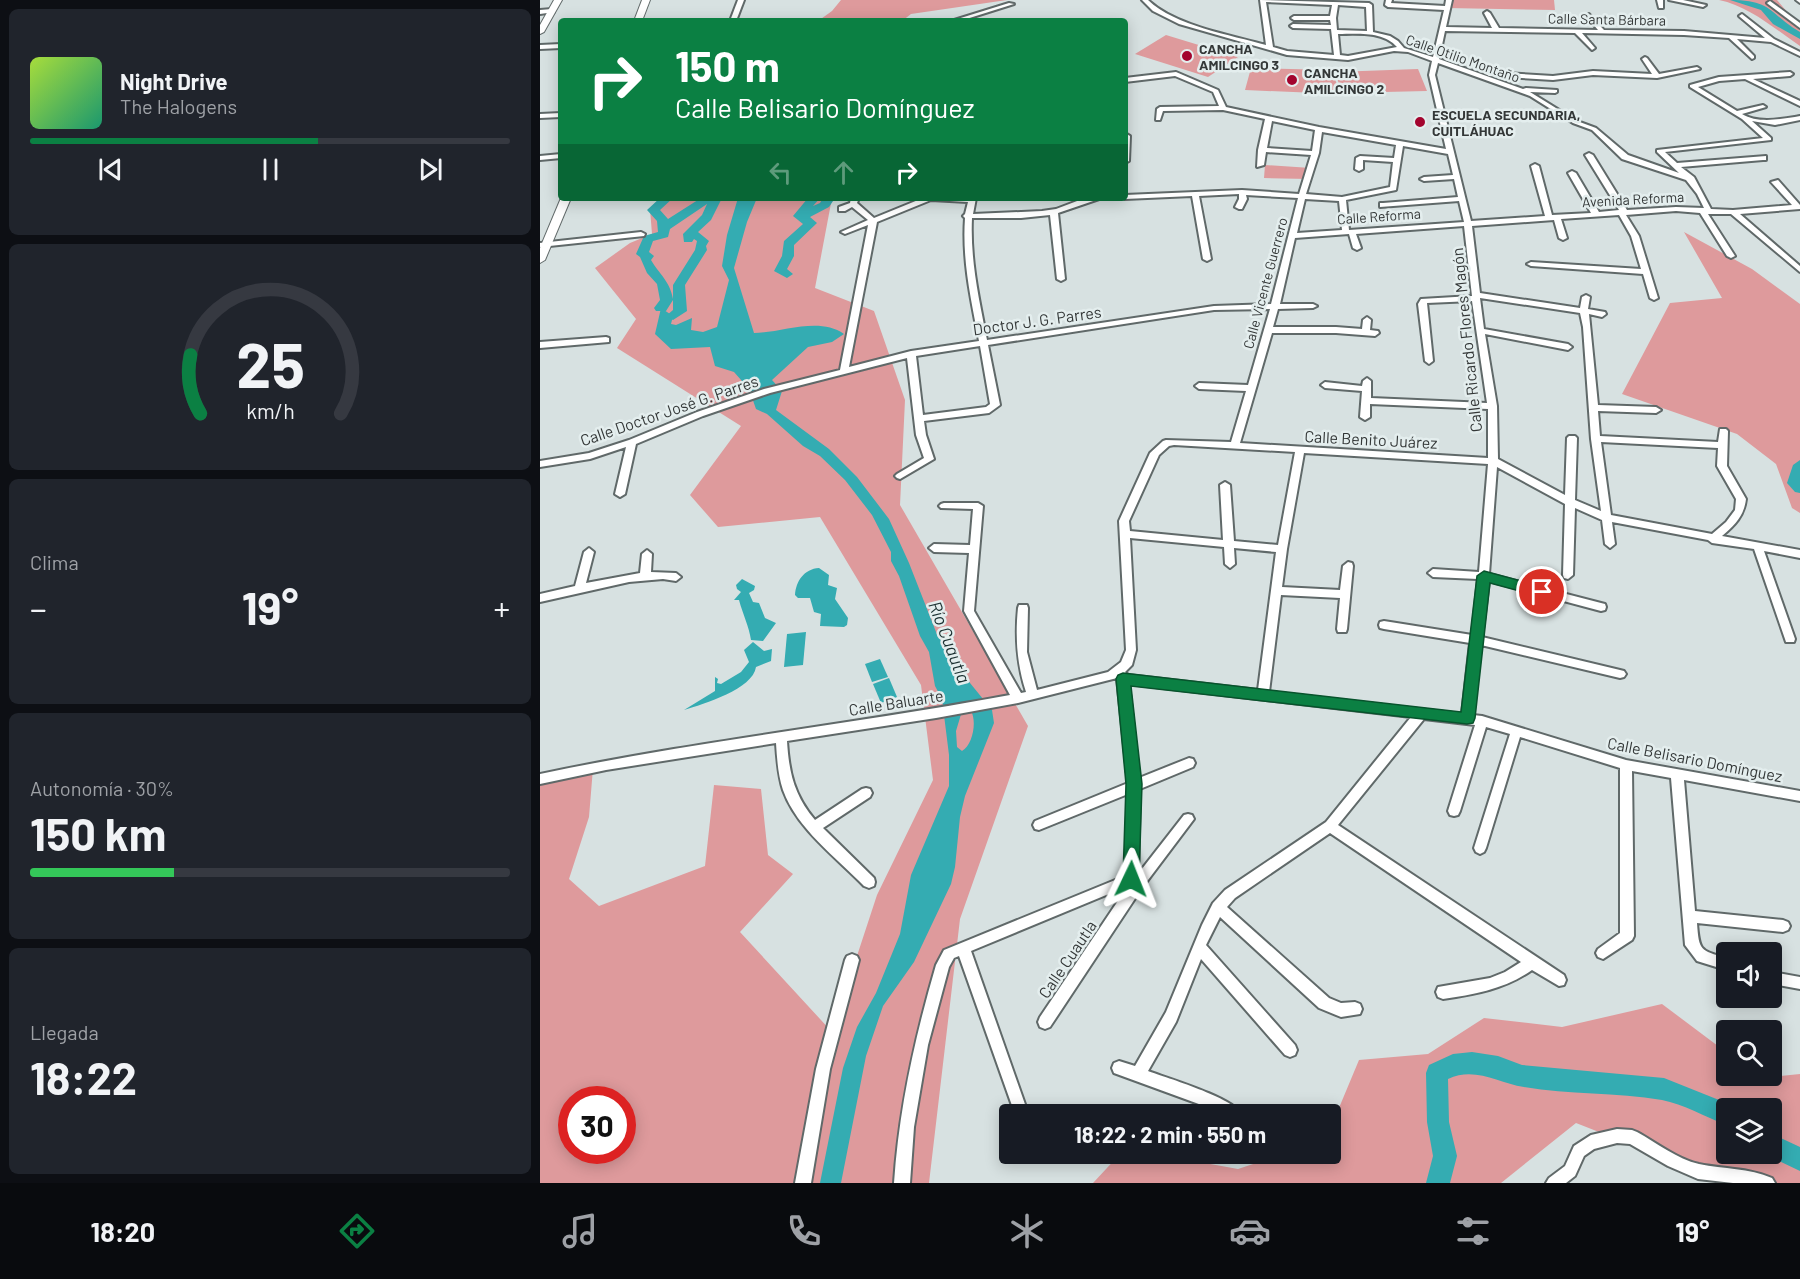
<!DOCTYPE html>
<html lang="es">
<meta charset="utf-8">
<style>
body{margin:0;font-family:Barlow,sans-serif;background:#20242c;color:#f1f3f6;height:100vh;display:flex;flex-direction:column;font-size:22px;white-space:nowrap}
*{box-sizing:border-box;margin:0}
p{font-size:20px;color:#9ea1a6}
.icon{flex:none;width:33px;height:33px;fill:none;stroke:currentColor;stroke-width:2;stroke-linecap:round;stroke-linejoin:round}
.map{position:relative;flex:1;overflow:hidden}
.details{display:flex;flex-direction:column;gap:9px;padding:9px;background:#0d0f14;width:540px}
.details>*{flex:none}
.top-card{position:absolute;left:18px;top:18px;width:570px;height:183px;border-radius:6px;box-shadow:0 3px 15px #0003;background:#0b8043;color:#fff;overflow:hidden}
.buttons{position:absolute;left:1176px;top:942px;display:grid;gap:12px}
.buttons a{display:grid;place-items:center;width:66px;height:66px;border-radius:6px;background:#171b24;box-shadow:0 3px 15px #0003;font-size:30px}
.speed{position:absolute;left:18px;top:1086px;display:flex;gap:12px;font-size:30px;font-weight:700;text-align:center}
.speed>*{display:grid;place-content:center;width:78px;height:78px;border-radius:50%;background:#171b24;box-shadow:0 3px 15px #0003;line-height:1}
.speed .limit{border:9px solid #d22;background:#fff;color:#111}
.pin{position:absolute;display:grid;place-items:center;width:51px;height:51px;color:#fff;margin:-26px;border:3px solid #fff;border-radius:50%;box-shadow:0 2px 6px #0007}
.me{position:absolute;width:66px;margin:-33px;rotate:2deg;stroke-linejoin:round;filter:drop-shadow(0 0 4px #0008)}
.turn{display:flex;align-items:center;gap:21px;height:126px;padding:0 18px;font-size:27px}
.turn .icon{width:78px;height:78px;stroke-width:2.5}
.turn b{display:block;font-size:42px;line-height:51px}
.lanes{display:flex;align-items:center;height:57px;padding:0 18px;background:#0003;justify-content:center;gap:30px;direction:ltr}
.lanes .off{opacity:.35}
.big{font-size:45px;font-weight:700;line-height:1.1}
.details .card{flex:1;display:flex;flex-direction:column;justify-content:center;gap:9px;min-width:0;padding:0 21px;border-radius:9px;background:#20242c}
.details .dial{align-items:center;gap:0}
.dial svg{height:156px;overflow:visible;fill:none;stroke:#363941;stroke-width:7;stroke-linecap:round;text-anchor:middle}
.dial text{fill:#f1f3f6;stroke:none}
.song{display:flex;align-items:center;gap:18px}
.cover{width:72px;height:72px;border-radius:9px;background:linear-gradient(135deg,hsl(80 70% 55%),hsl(160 70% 35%))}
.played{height:6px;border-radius:3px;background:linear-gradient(90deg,#0b8043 60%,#363941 60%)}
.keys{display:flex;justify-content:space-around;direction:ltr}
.heat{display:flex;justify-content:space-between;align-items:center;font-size:33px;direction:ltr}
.charge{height:9px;border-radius:4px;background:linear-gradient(90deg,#34c759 30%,#363941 0)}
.trip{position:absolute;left:459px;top:1104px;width:342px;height:60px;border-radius:6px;background:#171b24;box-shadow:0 3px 15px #0003;font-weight:700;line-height:60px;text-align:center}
.dock{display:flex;height:96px;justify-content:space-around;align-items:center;background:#090b0e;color:#9ea1a6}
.dock .icon{width:42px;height:42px}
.dock .on{color:#0b8043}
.dock b{font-size:27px;color:#f1f3f6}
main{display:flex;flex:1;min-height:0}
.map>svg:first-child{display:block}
.green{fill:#de9a9c;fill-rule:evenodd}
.water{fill:#34acb2;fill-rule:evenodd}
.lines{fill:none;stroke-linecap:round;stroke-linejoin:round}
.river{fill:#34acb2;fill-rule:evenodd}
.minor-casing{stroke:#606969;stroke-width:4}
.major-casing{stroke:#606969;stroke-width:2}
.minor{fill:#fff;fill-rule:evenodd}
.major{fill:#fff;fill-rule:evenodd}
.route{fill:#0b8043;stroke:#07532c;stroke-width:1.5}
.poi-dot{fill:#a3042e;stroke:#e4eeee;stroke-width:2}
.labels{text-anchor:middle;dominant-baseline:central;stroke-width:5;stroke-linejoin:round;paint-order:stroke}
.far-street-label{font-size:14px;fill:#343838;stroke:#e4eeee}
.far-poi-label{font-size:14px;font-weight:bold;fill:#343838;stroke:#e4eeee;text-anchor:start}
.street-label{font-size:16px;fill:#343838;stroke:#e4eeee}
.water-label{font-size:18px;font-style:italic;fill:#1b3031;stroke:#e4eeee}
</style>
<main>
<section class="details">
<div class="card">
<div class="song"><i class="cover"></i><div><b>Night Drive</b><p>The Halogens</p></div></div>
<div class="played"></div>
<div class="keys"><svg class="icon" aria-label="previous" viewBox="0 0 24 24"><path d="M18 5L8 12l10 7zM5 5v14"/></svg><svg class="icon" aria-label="pause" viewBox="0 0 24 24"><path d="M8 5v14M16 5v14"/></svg><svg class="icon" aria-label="next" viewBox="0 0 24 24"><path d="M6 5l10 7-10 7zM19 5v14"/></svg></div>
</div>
<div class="card dial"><svg viewBox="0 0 100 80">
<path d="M14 69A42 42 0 1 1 86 69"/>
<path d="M14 69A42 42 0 0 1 9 39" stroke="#0b8043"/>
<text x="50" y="56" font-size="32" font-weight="700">25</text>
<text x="50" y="72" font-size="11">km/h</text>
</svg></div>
<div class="card"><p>Clima</p>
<div class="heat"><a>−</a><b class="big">19°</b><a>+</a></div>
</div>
<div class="card"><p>Autonomía · 30%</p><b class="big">150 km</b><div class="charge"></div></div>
<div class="card"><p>Llegada</p><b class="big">18:22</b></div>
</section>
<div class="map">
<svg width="1260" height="1183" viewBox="0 0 1260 1183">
<rect width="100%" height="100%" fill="#d7e1e1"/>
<!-- green -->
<g class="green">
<polygon points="301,0 467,0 371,14 362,21 278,21 292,11"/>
<polygon points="909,0 1014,0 1015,10 907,8"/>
<path d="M1179,0H1237L1260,27V46C1235,29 1209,6 1179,0Z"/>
<polygon points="626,35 698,57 668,77 595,54"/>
<polygon points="711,68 792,70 800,94 705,90"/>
<polygon points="878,69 887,91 802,93 795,72"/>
<polygon points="725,165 771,168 769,179 724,178"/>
<path d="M120,198H292L275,288L334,311L365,400L360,505L488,726L420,919L389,1183H0V782L53,768L49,817L29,879L59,906L165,866L174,785L221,789L228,855L253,874L200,932L292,1032L337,895L393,780L381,685L280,517L178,527L150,495L201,426L77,348L96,319L55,268L90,243L112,234L110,209ZM32,1100H82V1150H32Z"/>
<polygon points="1144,232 1212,269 1260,304 1260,513 1252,508 1236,464 1197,434 1082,394 1130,303 1182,298"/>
<path d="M1122,1004L1186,1052V1076H1218L1221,1078L1260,1074V1183H1202L1133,1161L1036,1123L961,1183H553L580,1154H615L698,1169L743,1154H790L791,1127L819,1060L888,1054L944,1018L1022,1027ZM1186,1108H1232V1154H1186Z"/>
</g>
<!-- water -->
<g class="water">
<path d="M198,198H217L207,222L194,268L214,333C241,333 279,316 304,334L292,342L268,347L232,380L242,391L236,410L289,449L317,477L349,519L369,563L398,637L410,649L430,683L452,710L454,723L425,796L420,817L415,867L411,884L374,962L343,1006L326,1056L301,1183H280L303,1068L317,1027L336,993L360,934L371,875L409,786V755L402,699L395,686L389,652L380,636L359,576L351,561V552L332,515L305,480L280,456L263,446L227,414L216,409L209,389L194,372L175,366L170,347L131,349L115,334L121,308L133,316L131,324L136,325L152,318L151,330L163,332L177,327L189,280L182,266L187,235ZM422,711H431C437,721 433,745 422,751L417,747L416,731Z"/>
<path d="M279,568L289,575L288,585L297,588L295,599L308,618L307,625L304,627L280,626L281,614L274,612L270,598H258L255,595C256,581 264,569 279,568Z"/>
<path d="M202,579L215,586L214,590L209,593L213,602L219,603L225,618L236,623L223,641L211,640C209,626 203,615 199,600H194L201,592L197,589L196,585Z"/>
<polygon points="266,632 263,665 244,667 247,634"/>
<path d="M213,642L224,651L232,649L231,661L216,667C213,689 164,704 144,710L175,691V677L178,679L177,683L181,684L201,672L209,662L204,650Z"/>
<polygon points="340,659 348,677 332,682 325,664"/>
<polygon points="349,678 357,697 341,703 333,684"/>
</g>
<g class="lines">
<!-- river -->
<g class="river">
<path d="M1190,0C1233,0 1228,13 1260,32V39L1233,24L1221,10Z"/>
<path d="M120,198H133L120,210L128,219L161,198H182L171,220L158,232L169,241L166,246L167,250L145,285L147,311L133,320L126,316L133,310V300L126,311H116L114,308L120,300L117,284L107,273L100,257L96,254L104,236L118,232L117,221L107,210ZM167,204L162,215L143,234L144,242H152L154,239L157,241L155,250L133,285V299C130,281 119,274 111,260L114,256L109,252L113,241L128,237L130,229Z"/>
<polygon points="268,198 280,198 273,206 280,203 283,198 295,198 289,207 270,217 277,223 254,245 254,256 247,269 253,274 247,278 234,271 242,256 244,241 263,224 253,216"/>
<polygon points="1260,460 1260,493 1255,492 1247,483 1253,465"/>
<path d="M932,1052L958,1056L982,1065L1124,1078L1194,1106L1195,1108H1186V1125C1166,1117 1143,1104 1122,1100C1076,1092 1029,1095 984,1087C958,1083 935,1066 908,1079L909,1122L917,1156L910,1183H886L893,1156L887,1122L886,1073L889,1065L913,1054Z"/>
<polygon points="1232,1134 1260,1147 1260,1171 1224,1154 1232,1154"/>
</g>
<!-- minor casing -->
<g class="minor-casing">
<g id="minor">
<polygon points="198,0 204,0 196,21 190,21"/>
<path d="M602,0H608C635,26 691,35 726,45L720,0L829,3L832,5L833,32L850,36L858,41L864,48L893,57L904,10L848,7L845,5L846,0H852L851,3L905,6L906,0H912L906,27L952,28L944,13L947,11L950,13L959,28L1058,30L1046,16L1049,14L1064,30L1144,31L1225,38L1200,17L1199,16L1202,14L1234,39L1260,52V56L1231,42L1197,39L1214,56V58L1212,59L1189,38L1144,35L1042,33L1055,48L1052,50L1035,33L905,31L899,59L983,89L986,88L1017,90V92L1015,93L990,92L1037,121L1056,128L1088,155L1139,173L1117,152V150L1223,138L1202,119L1150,87V85L1179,77L1250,72L1253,74L1250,76L1213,79L1260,101V106L1205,79L1179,81L1158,87L1197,111L1223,105L1226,107L1202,114C1218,124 1242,119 1260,116V120L1235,125L1212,121L1231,138V140L1125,152L1137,163L1226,156V160H1223L1141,167L1154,177L1171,209L1193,210L1252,205L1231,182L1238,180L1260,205V209L1200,214L1260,266V272L1191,214H1168L1195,256L1191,258L1187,256L1160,213L1136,211L1086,215L1099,236L1118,298L1114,300L1110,298L1103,274L991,266L987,264L991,262L1101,269L1091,236L1079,215L1021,219L1027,238L1023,240L1019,238L1014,220L932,226L940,293L1040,308L1042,297L1046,295L1050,297L1048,309L1065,312L1066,314L1062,317L1049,314L1058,405L1116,407L1121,410L1116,413L1058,411L1060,436L1178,442L1180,429H1186L1188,431L1187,466L1206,499C1204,516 1195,525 1182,536L1260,550V558L1224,551L1255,639L1254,642H1246L1245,639L1214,549L1172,543L1168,540L1072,522L1075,544L1070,548L1065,544L1062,520L1035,508L1033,575L1028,579L1024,578L1023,575L1025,504L957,467L949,574L1061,603L1065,604L1066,607L1065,610L1061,611L949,581L942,637L1080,670L1084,671L1086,674L1084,677L1080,678L941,645L933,715L942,716L1086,760L1260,791V801L1144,780L1155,911L1243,920L1248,922L1250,926L1248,930L1243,932L1157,923C1159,951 1160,950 1186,958V970L1157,961L1145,945L1131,778L1092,771L1094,936L1092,940L1063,959L1058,957L1056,953L1058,949L1080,933V768L980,737L946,848L944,852L940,854L936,852L934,848L970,734L946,727L920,811L918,815L914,816L910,815L908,811L935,725L884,719L798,825L1024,975L1026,980L1024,985L1019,986L992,970C965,989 936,994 903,999L898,997L896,992L898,987L950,978L965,972L981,962L790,833L695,898L687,907L789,998L801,1003L815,1002L820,1004L822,1009L820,1014L801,1017L779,1008L680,917L666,945L755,1045L757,1050L755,1055L750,1057L745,1055L661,959L636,1022L608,1071C627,1078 694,1098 701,1114H681L667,1107L574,1073L572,1068L574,1063L579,1061L595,1066L626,1012L662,925L673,903L685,890L786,822L871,717L589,684L599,778L649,758L653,759L655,763L653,767L600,789L598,874L644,815L648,814L652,815L654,819L602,888L510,1027L505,1029L500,1027L498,1022L500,1017L588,886L431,951L487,1110L485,1114H475L419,956L414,958L409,967L388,1045L374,1127L370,1183H354C359,1108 375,1037 396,965L404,950L585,876L588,794L499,830L495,829L493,825L495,821L588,783L577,678L478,703L396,718L247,741C249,773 254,795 275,820L322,789L326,788L330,789L332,793L330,797L283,828L334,878L335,882L334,886L329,888L324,886C296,857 257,829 243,790C238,775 237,759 236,743L66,770L0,784V774C156,741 314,724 470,695L424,611L429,553L394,552L389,548L394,544L430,545L433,509L401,508L399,506L401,504L404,503H438L443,506L434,611L481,693L486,692C477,664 475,638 478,608L479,605H487L488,608L487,652L497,690L568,672L581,662L586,650L579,521L610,453L623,441L626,440L691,442L706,391L659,389L655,386L659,383L708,385L730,309L674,310L448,345L460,405L449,413L384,421L386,435L394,459L360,479L357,478L355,476L357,474L384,458L376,435L367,358L230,393L163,416L96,444L85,494L80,497L75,494L86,447L50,459L0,467V461L49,453L89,440L157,412L224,389L300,370L328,225L305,234L301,232L328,220L312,207L305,211H299V207L310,203L311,198H319L317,203L334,218L383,198H436L433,214L502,211L516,209L545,198H562L518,213L525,279L521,281L517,279L510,215L481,218H432C430,260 439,299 447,340L674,306L731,304L758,198L706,195L707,199L702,209H699L695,207L699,199V194L659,196L671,259L667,261L663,259L652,196L585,199L582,198H585V195L702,190L759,194L771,155L726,152L724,165L717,167L718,150L725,119L683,110L623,111L620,120H616L617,109L620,107L679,106L673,92L635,76L585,82V78L636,72L678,90L686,107L779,127L906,149L889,75L892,61L868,52L854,51L808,60L747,55L639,24L613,11ZM726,2L792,5L790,16H754L751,18L754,20H790L791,25L753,24L750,26L753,28L791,29L794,55L747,51L733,47ZM798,5L826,7L827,31L797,30L796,18ZM798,34C817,34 843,31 857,47L808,56L800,55ZM898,63L990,96L1033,123L1052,130L1082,159L1146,180L1157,194L1164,208L1136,207L1087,210L1053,155L1049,153L1045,155L1079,210L1059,212L1036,173L1032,171L1028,173L1051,213L1012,215L999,166L995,164L991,166L1005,216L931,221L895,75ZM732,121L775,130L772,151L727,148ZM782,132L856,145L854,158L820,156L816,158L815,169L819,171L823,169V160L853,162L850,187L802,197L766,194L779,153ZM863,146L908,154L913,175L884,177L880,179L884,181L914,179L918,197L843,203H840V207L919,201L924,222L809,230L806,200L856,190ZM765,199L799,201L802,230L757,233ZM391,200L428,202L425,214L423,216L425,218C422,260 431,300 439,341L371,351L309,367L337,222ZM924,226L932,296L881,299L878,304L885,361L889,364L893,361L887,303L932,301L947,403L831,398V381L827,378L823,381L822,386L785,382L781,385L785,388L822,391L820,417L825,420L830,417V404L948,409V458L700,443L732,333H796L835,336L839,333L838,331L830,330L831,320L827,317L823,320L822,329L796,327H733L738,309L773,308L777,306L773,304H740L755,238L809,234L813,248L817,250L821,248L816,234ZM940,298L1040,313L1043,327L1051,439L1061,511L1035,500L1037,438L1035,436H1029L1027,438L1025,495L958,459L957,406L945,334L1028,350L1032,347L1028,344L944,329ZM440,346L450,404L446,407L383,415L376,356ZM1061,442L1178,448L1177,466L1196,499L1195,510L1186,522L1172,534L1071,515ZM634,445L755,452L738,545L694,541L690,485L685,482L680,485L683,540L590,531L589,521L619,455L629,446ZM764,453L948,464L939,572L893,569L888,573L893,577L938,579L932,635L844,621L840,622L839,625L840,628L844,629L930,643L922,714L729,692L741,595L800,598L797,629L798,632H806L807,629L813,566L812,563L808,562L803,566L800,590L742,587L747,549ZM590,538L684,547L685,564L690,568L695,564L694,548L736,552L718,690L588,675L585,672L592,665L596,650Z"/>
<polygon points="1117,0 1123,0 1123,8 1119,8"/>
<polygon points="1129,0 1143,0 1166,5 1163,7"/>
<polygon points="1256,0 1260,0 1260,3"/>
<polygon points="1230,1 1260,23 1260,28 1228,4 1227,3"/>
<polygon points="469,3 474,4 420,21 411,21"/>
<polygon points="12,9 14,10 14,12 0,14 0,10"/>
<polygon points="21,44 21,48 0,49 0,45"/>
<polygon points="1105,57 1107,58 1119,74 1157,67 1160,69 1117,78 1053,75 1013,80 949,76 946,74 949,72 1013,76 1053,71 1112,74 1102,59"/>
<polygon points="21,113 21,117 0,118 0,114"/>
<polygon points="585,133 590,136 589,161 585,163"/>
<polygon points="21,154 21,158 0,160 0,156"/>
<polygon points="101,232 105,234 104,236 0,247 0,243"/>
<polygon points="66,337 69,338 69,342 0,348 0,342"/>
<polygon points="49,548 54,552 46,583 100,573 102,554 107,550 112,554 111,572 136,573 141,577 136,581 123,579 89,582 0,602 0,594 35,586 44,552"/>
<polygon points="312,954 317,956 319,960 290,1069 271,1183 255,1183 276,1069 305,960 307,956"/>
<polygon points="1232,972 1260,977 1260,989 1232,984"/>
<path d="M1077,1129L1092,1130L1097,1132C1117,1143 1137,1159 1159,1164C1184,1169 1209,1168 1232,1178L1235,1183H1193L1158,1179L1128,1166L1090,1144L1077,1143L1054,1149L1044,1156L1035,1176L1026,1183H1006L1009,1178L1025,1166L1034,1146L1051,1135Z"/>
</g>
</g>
<!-- major casing -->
<g class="major-casing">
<g id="major">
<polygon points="14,0 22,0 4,32 0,34 0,25"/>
<polygon points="102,0 110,0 102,21 94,21"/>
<polygon points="21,198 31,198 5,260 0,263 0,248"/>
</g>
</g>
<!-- minor -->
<use href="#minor" class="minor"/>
<!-- major -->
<use href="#major" class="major"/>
</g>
<!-- route -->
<polygon class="route" points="944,571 1007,588 1009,592 1002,597 950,583 935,718 933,723 927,724 591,686 602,784 599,879 597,885 591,887 585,885 583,879 586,784 576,679 578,675 583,673 921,712 937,576"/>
<!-- markers -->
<g class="poi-dot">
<circle cx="647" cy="56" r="6"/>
<circle cx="752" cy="80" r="6"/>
<circle cx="880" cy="122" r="6"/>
</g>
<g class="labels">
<!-- far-street labels -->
<g class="far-street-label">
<text transform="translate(1067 19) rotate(1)">Calle Santa Bárbara</text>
<text transform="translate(923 58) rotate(19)">Calle Otilio Montaño</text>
<text transform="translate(1093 199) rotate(-3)">Avenida Reforma</text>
<text transform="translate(839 216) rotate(-4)">Calle Reforma</text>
<text transform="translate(725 283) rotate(-75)">Calle Vicente Guerrero</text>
</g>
<!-- far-poi labels -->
<g class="far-poi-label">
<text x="659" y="48">CANCHA<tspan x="659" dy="16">AMILCINGO 3</tspan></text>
<text x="764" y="72">CANCHA<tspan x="764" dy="16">AMILCINGO 2</tspan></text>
<text x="892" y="114">ESCUELA SECUNDARIA,<tspan x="892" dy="16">CUITLÁHUAC</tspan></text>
</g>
<!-- street labels -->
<g class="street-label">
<text transform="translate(497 320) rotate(-8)">Doctor J. G. Parres</text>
<text transform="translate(926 340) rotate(-96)">Calle Ricardo Flores Magón</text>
<text transform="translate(129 410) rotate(-19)">Calle Doctor José G. Parres</text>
<text transform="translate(831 439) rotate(3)">Calle Benito Juárez</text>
<text transform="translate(356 702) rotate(-9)">Calle Baluarte</text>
<text transform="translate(1155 759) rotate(11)">Calle Belisario Domínguez</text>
<text transform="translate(527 959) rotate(-56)">Calle Cuautla</text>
</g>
<!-- water labels -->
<g class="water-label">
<text transform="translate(410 642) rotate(69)">Río Cuautla</text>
</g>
</g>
</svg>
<div class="buttons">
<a><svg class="icon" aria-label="sound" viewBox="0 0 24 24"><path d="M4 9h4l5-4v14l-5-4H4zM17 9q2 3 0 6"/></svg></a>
<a><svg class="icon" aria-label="search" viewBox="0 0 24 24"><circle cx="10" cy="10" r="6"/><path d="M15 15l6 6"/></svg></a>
<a><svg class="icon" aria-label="layers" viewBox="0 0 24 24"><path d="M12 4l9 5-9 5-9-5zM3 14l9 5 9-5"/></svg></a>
</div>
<div class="speed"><div class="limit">30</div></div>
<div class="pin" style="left:1002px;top:592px;background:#d93025"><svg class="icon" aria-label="arrive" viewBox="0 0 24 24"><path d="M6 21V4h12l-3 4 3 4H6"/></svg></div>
<svg class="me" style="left:591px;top:879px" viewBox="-20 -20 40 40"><path d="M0-17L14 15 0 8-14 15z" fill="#0b8043" stroke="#fff" stroke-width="4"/></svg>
<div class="trip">18:22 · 2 min · 550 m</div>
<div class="top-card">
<div class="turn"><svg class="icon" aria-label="right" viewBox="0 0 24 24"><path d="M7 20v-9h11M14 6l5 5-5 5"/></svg><div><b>150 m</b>Calle Belisario Domínguez</div></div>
<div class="lanes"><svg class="icon off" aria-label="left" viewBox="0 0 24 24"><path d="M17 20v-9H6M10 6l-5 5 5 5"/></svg><svg class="icon off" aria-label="ahead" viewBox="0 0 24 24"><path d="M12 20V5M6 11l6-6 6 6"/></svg><svg class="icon" aria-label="right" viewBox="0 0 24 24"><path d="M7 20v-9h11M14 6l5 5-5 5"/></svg></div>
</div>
</div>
</main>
<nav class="dock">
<b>18:20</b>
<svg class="icon on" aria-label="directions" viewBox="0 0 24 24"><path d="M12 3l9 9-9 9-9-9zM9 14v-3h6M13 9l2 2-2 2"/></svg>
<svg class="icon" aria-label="music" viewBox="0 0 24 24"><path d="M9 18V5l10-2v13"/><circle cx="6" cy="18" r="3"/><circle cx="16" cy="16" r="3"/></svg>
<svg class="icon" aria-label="phone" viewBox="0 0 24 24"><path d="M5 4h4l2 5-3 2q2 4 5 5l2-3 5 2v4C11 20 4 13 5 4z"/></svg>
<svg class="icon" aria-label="climate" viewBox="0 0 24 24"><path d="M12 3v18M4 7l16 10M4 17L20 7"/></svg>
<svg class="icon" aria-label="car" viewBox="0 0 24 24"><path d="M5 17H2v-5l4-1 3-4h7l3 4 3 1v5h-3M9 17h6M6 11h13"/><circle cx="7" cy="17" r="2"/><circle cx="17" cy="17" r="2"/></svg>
<svg class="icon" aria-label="filters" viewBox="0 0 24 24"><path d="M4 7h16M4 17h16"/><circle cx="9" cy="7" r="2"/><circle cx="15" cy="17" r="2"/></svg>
<b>19°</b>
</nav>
